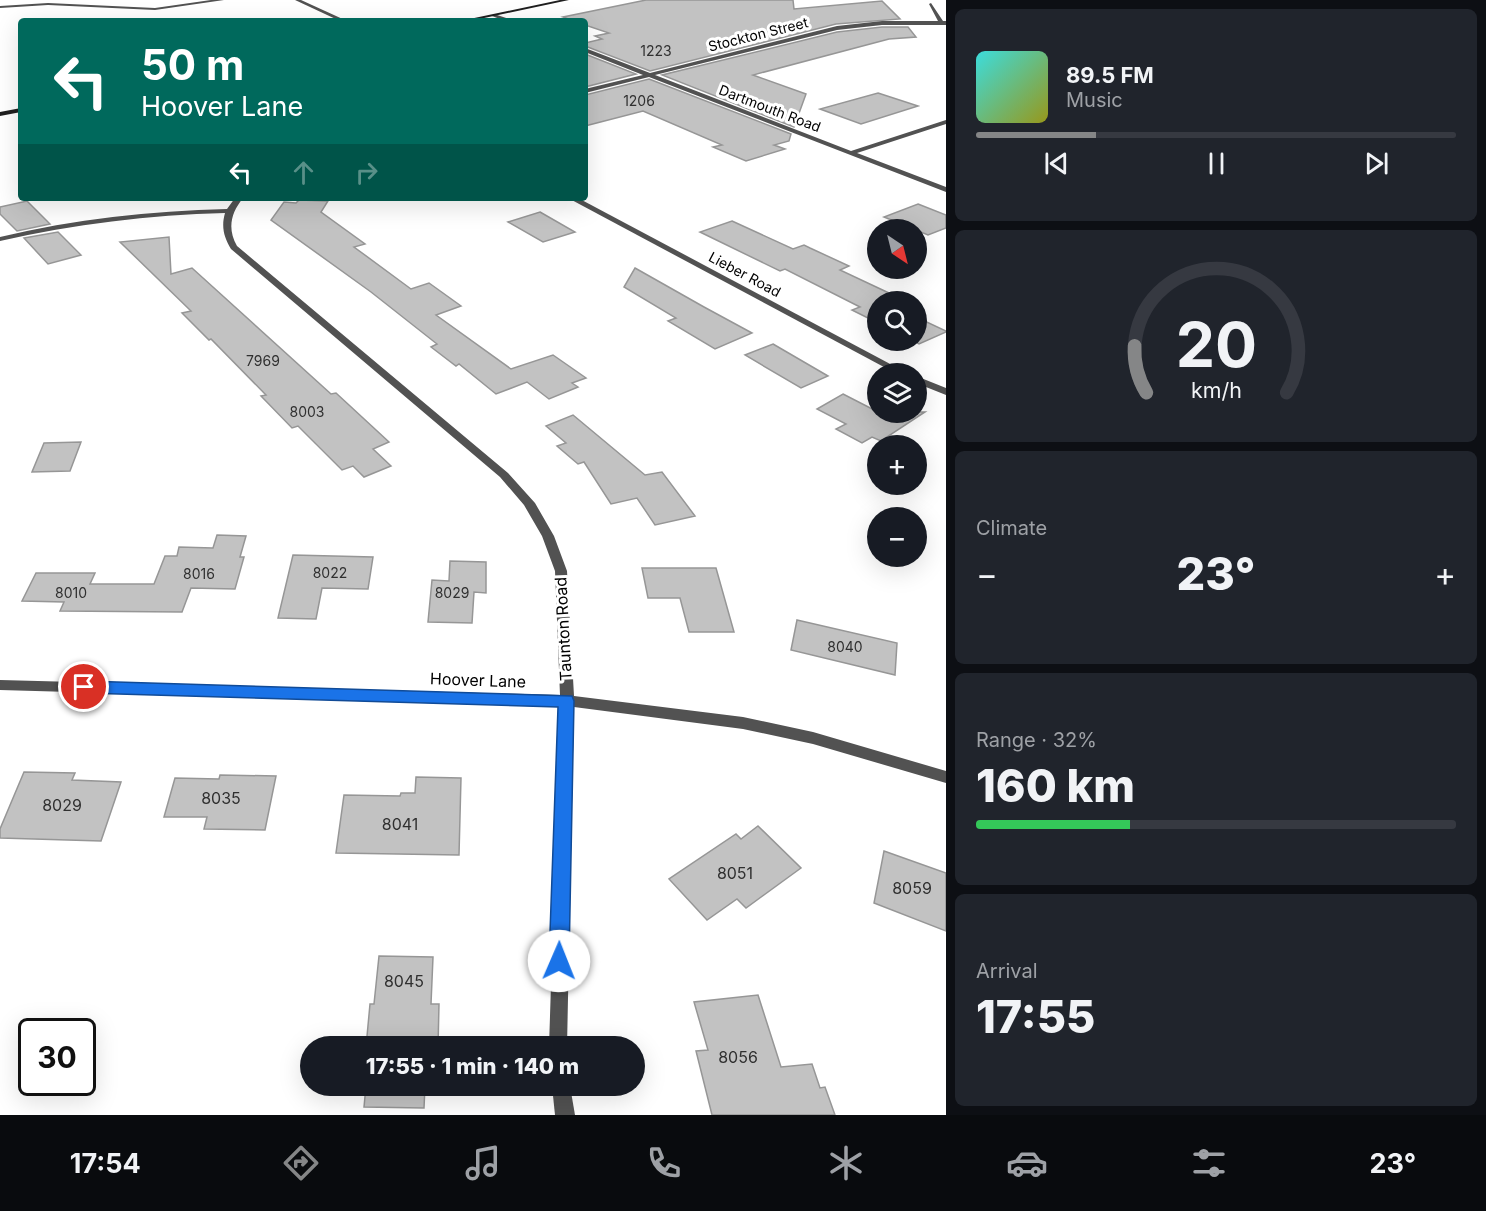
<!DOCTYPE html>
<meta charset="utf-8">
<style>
body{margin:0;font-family:Inter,sans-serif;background:#20242c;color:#f1f3f6;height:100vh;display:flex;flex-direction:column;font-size:22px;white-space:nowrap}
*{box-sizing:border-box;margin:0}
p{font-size:20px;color:#9ea1a6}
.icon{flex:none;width:33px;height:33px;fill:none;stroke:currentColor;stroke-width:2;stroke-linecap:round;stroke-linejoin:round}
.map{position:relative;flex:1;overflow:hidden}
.details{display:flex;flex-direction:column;gap:9px;padding:9px;background:#0d0f14;width:540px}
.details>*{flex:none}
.top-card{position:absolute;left:18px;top:18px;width:570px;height:183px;border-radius:6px;box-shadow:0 6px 24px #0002;background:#00695c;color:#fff;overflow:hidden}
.needle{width:39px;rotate:145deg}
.controls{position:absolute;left:867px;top:219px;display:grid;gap:12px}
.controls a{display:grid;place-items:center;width:60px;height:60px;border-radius:50%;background:#171b24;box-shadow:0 6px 24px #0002;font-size:30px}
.speed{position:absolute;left:18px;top:1018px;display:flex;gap:12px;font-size:30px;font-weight:700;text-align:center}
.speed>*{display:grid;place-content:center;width:78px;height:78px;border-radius:50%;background:#171b24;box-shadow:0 6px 24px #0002;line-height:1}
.speed .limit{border:3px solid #111;border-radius:9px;background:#fff;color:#111}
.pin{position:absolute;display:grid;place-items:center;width:51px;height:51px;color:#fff;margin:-26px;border:3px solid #fff;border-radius:50%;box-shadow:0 2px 6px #0007}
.me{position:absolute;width:66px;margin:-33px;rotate:1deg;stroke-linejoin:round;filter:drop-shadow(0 0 4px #0008)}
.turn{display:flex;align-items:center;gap:21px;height:126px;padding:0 24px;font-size:27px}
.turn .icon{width:78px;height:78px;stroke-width:2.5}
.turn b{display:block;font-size:42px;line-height:51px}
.lanes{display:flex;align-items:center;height:57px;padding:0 24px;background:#0003;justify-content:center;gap:30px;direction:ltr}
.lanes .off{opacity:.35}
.big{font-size:45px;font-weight:800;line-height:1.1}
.details .tile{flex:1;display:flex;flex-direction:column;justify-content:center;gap:9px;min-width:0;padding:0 21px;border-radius:9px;background:#20242c}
.details .dial{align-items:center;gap:0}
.dial svg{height:156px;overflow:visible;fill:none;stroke:#363941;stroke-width:7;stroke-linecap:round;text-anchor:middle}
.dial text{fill:#f1f3f6;stroke:none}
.song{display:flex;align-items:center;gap:18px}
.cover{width:72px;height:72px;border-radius:9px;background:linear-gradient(135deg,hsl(180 70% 55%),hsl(60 70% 35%))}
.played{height:6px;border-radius:3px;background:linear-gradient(90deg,#858687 25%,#363941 25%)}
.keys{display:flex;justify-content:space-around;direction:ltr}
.heat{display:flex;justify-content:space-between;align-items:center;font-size:33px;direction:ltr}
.charge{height:9px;border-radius:4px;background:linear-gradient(90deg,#34c759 32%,#363941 0)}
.trip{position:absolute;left:300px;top:1036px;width:345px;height:60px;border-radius:30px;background:#171b24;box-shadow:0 6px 24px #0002;font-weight:800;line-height:60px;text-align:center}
.menu{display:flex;height:96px;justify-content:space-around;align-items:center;background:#090b0e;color:#9ea1a6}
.menu .icon{width:42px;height:42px}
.menu .on{color:#858687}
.menu b{font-size:27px;color:#f1f3f6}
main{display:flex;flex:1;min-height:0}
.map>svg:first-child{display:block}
.building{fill:#c2c2c2;stroke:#969696;stroke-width:1.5}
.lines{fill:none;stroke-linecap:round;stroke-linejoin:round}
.street{fill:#525252;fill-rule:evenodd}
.secondary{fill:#1f1f1f;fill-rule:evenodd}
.route{fill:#1a73e8;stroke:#114b97;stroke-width:1.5}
.labels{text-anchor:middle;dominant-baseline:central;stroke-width:6;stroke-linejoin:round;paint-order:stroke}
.far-street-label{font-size:14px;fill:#000;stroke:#fff}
.number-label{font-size:14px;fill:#303030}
.street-label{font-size:16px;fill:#000;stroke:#fff}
.near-number-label{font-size:16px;fill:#303030}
</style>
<main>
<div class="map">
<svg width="946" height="1115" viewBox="0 0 946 1115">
<rect width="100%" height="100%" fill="#fff"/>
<!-- building -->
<g class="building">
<polygon points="646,0 793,0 794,9 882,1 900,19 836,24 650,71 585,46 585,43 602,39 595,36 609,33 585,25 585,21 574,21 563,17"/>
<polygon points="882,27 908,27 916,37 889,39 753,75 806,94 794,127 662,75 837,32"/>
<polygon points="585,54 636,74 585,87"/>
<polygon points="649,79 791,134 789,141 774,145 785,149 746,161 713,147 722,145 643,111 585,126 585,95"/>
<polygon points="878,93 918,106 861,124 820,109"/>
<polygon points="299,200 328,201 321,212 365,244 354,247 411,289 429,283 461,306 436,315 511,369 553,355 586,378 572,383 578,387 549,399 527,382 496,394 459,364 456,366 431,347 437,344 371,292 271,220 284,202 296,203"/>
<polygon points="27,201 50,224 17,231 0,214 0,207"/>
<polygon points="918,204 946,215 946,228 928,235 884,217"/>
<polygon points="540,212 575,232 543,242 508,222"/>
<polygon points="732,221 793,249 804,245 810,248 849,266 840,270 906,301 878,302 878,323 852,310 860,307 785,269 780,271 700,232"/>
<polygon points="58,232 81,255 48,264 24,238"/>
<polygon points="169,237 171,274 192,268 331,394 336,393 389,442 373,449 391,466 364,477 353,466 342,470 298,426 292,428 261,396 266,395 211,339 209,340 182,313 191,311 120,242"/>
<polygon points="635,268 704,307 752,333 715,349 668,321 676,318 624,287"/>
<polygon points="916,317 946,331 946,332 919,344 912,340 916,340"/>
<polygon points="773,344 828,376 801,388 745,355"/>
<polygon points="843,394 878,412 925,412 881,441 872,437 862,443 836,429 846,424 817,409"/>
<polygon points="573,415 645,475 662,472 695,516 655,525 637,498 611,504 584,462 578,464 557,446 566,443 546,426"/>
<polygon points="81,442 70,471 32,472 44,443"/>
<polygon points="217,535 246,536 240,557 244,557 235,589 191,588 182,612 60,611 64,602 22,601 36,573 95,573 90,584 154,584 165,556 177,556 179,547 213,548"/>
<polygon points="293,555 373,557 368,589 322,588 316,619 278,618"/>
<polygon points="450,561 486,562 486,593 474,592 472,623 428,622 432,580 449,581"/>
<polygon points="642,568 716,568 734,632 689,632 680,598 648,598"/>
<polygon points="797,620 897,643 895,675 791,650"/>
<polygon points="24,772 75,773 72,780 121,782 101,841 0,838 0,829"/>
<polygon points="220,775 276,776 265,830 204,829 207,817 164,817 175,778 219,779"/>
<polygon points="416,777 461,778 459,855 336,853 344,795 400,796 401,793 415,793"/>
<polygon points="758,826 801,868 746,908 737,899 707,920 669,879 736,834 741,839"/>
<polygon points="884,851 946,873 946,931 874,903"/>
<polygon points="379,956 433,957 431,1004 439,1004 438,1047 366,1047 370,1004 374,1004"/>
<polygon points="758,995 781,1067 812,1064 820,1088 825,1087 835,1115 712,1115 696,1051 708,1050 694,1002"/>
<polygon points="366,1086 425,1086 424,1108 364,1107"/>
</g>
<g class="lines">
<!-- street -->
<g class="street">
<polygon points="211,0 224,0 155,10 48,5 0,8 0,6 48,3 155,8"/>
<polygon points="295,0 301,0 347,21 340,21"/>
<polygon points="931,3 943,21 946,21 946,25 882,25 837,30 655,75 851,151 946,120 946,124 857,153 946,187 946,192 649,77 585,93 585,89 643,75 585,52 585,48 650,73 837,26 882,21 938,21 929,4"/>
<polygon points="494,14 512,20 513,21 505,21 492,16"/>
<path d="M235,198H243C231,213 227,228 237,246L508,473L535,503L554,536L567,571L574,696L743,717L813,732L946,771V783L813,744L743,729L574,707L567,1047H549L560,706L0,690V680L560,695L555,571L542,536L524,505L500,477L231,249C224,237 221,227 225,213C149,215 74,224 0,241V237C75,219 150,211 227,209Z"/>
<polygon points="568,198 578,198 909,374 897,374"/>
<polygon points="916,376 946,388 946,395 916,383"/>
<polygon points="552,1086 570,1086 575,1115 555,1115"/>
</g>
<!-- secondary -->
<g class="secondary">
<polygon points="560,0 569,0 470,21 460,21"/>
<polygon points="21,108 21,112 0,116 0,112"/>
</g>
</g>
<!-- route -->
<polygon class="route" points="84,681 572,696 574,701 569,961 566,967 559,970 552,967 549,961 558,707 84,693 78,691 76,687 78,683"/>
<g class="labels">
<!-- far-street labels -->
<g class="far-street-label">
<text transform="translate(758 34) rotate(-14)">Stockton Street</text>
<text transform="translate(770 108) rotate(21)">Dartmouth Road</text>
<text transform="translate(745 274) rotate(28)">Lieber Road</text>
</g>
<!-- number labels -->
<g class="number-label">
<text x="656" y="50">1223</text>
<text x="639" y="100">1206</text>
<text x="263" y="360">7969</text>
<text x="307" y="411">8003</text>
<text x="330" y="572">8022</text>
<text x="199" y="573">8016</text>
<text x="71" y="592">8010</text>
<text x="452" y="592">8029</text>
<text x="845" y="646">8040</text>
</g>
<!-- street labels -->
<g class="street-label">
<text transform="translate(563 629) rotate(-93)">Taunton Road</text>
<text transform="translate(478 680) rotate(2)">Hoover Lane</text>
</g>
<!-- near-number labels -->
<g class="near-number-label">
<text x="221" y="798">8035</text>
<text x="62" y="805">8029</text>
<text x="400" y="824">8041</text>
<text x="735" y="873">8051</text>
<text x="912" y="888">8059</text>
<text x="404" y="981">8045</text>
<text x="738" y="1057">8056</text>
</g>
</g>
</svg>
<div class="controls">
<a><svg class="needle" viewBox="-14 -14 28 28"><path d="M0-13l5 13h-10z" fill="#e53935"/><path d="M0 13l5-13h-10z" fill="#9ea1a6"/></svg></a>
<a><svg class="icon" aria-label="search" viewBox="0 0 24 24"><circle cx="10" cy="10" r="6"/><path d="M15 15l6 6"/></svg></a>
<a><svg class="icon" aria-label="layers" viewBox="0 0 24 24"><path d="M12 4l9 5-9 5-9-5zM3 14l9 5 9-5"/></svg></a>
<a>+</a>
<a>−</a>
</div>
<div class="speed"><div class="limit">30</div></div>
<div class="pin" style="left:84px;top:687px;background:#d93025"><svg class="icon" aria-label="arrive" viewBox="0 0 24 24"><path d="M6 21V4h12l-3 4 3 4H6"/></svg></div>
<svg class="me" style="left:559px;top:961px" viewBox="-20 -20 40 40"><circle r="19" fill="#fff"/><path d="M0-13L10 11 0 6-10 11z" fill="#1a73e8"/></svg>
<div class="trip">17:55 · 1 min · 140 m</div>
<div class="top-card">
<div class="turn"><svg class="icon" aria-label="left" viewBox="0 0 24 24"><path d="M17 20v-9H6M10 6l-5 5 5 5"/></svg><div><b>50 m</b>Hoover Lane</div></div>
<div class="lanes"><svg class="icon" aria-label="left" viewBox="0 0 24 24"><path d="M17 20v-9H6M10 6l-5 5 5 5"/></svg><svg class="icon off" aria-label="ahead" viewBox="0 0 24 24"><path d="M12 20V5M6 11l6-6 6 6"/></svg><svg class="icon off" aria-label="right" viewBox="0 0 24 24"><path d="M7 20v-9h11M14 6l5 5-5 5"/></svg></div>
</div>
</div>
<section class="details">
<div class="tile">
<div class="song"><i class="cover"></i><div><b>89.5 FM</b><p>Music</p></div></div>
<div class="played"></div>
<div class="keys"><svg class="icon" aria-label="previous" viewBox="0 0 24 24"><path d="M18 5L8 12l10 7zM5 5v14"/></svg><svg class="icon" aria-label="pause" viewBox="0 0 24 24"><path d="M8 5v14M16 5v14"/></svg><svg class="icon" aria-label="next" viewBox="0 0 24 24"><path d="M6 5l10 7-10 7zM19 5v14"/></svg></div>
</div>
<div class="tile dial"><svg viewBox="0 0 100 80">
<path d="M14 69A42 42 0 1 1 86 69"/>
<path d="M14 69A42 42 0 0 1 8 45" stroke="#858687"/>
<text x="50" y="56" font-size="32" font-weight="700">20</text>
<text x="50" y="72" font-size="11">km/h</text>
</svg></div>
<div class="tile"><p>Climate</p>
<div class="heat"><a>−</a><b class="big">23°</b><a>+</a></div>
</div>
<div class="tile"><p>Range · 32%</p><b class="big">160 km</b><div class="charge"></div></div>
<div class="tile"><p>Arrival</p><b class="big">17:55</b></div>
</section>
</main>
<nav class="menu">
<b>17:54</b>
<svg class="icon on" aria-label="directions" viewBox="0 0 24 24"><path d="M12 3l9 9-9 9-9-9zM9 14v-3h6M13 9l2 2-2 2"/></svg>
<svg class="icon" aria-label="music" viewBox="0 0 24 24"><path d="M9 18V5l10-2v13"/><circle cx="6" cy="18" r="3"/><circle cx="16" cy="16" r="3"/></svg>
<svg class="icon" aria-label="phone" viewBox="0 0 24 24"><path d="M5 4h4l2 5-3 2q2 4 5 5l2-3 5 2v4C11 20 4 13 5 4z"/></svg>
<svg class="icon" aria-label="climate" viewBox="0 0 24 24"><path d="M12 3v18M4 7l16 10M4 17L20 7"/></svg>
<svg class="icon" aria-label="car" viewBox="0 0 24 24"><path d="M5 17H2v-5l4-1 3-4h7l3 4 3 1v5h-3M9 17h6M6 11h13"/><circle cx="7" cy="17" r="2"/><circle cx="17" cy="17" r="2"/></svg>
<svg class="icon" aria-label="filters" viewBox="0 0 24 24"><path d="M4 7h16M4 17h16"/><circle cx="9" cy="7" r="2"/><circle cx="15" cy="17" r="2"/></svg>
<b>23°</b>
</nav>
